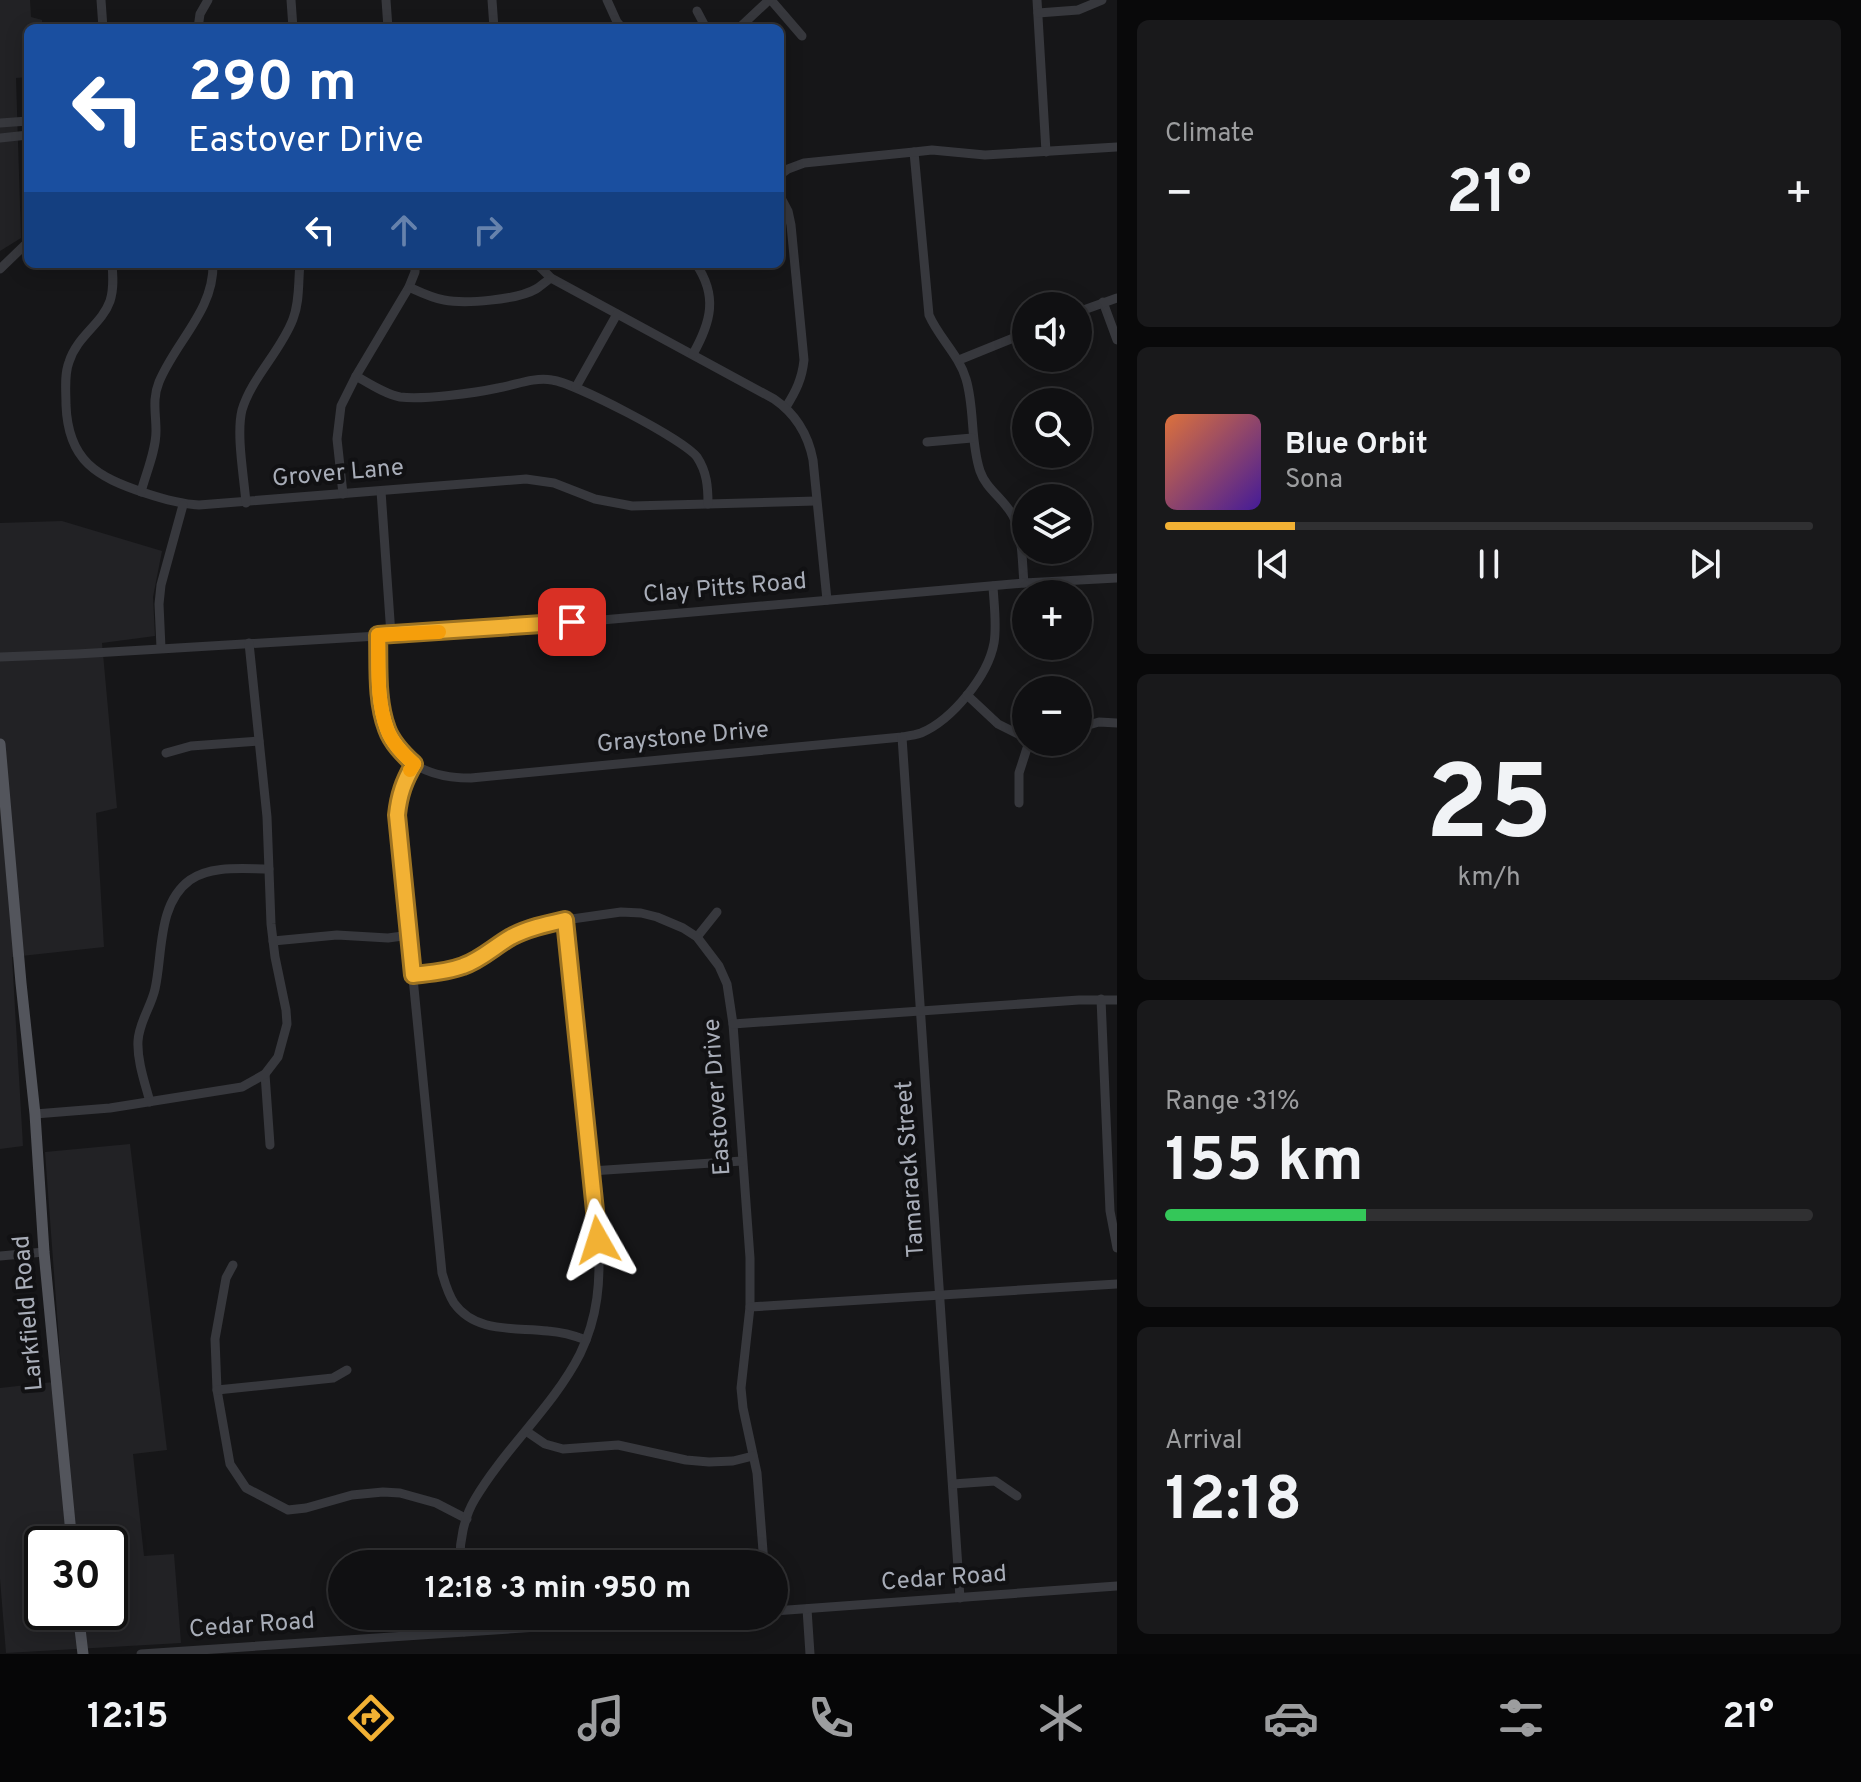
<!DOCTYPE html>
<meta charset="utf-8">
<style>
body{margin:0;font-family:Overpass,sans-serif;background:#19191b;color:#f1f3f6;height:100vh;display:flex;flex-direction:column;font-size:30px;white-space:nowrap}
*{box-sizing:border-box;margin:0}
p{font-size:26px;color:#9c9d9f}
.icon{flex:none;width:44px;height:44px;fill:none;stroke:currentColor;stroke-width:2;stroke-linecap:round;stroke-linejoin:round}
.map{position:relative;flex:1;overflow:hidden}
.drawer{display:flex;flex-direction:column;gap:20px;padding:20px;background:#09090a;width:744px}
.drawer>*{flex:none}
.guide{position:absolute;left:24px;top:24px;width:760px;height:244px;border-radius:12px;box-shadow:0 4px 20px #0003,0 0 0 2px #303032;background:#1a4fa0;color:#fff;overflow:hidden}
.buttons{position:absolute;left:1012px;top:292px;display:grid;gap:16px}
.buttons a{display:grid;place-items:center;width:80px;height:80px;border-radius:50%;background:#101012;box-shadow:0 4px 20px #0003,0 0 0 2px #303032;font-size:40px}
.speed{position:absolute;left:24px;top:1526px;display:flex;gap:16px;font-size:40px;font-weight:700;text-align:center}
.speed>*{display:grid;place-content:center;width:104px;height:104px;border-radius:50%;background:#101012;box-shadow:0 4px 20px #0003,0 0 0 2px #303032;line-height:1}
.speed .limit{border:4px solid #111;border-radius:12px;background:#fff;color:#111}
.pin{position:absolute;display:grid;place-items:center;width:68px;height:68px;color:#fff;margin:-34px;border-radius:16px;box-shadow:0 4px 12px #0006}
.me{position:absolute;width:88px;margin:-44px;rotate:354deg;stroke-linejoin:round;filter:drop-shadow(0 0 6px #0008)}
.turn{display:flex;align-items:center;gap:28px;height:168px;padding:0 32px;font-size:36px}
.turn .icon{width:104px;height:104px;stroke-width:2.5}
.turn b{display:block;font-size:56px;line-height:68px}
.lanes{display:flex;align-items:center;height:76px;padding:0 32px;background:#0003;justify-content:center;gap:40px;direction:ltr}
.lanes .off{opacity:.35}
.big{font-size:60px;font-weight:700;line-height:1.1}
.drawer .tile{flex:1;display:flex;flex-direction:column;justify-content:center;gap:12px;min-width:0;padding:0 28px;border-radius:12px;background:#19191b}
.drawer .dial{align-items:center;gap:0}
.dial b{font-size:104px;line-height:1}
.song{display:flex;align-items:center;gap:24px}
.cover{width:96px;height:96px;border-radius:12px;background:linear-gradient(135deg,hsl(20 70% 55%),hsl(260 70% 35%))}
.played{height:8px;border-radius:4px;background:linear-gradient(90deg,#f2b134 20%,#303032 20%)}
.keys{display:flex;justify-content:space-around;direction:ltr}
.heat{display:flex;justify-content:space-between;align-items:center;font-size:44px;direction:ltr}
.charge{height:12px;border-radius:6px;background:linear-gradient(90deg,#34c759 31%,#303032 0)}
.trip{position:absolute;left:328px;top:1550px;width:460px;height:80px;border-radius:40px;background:#101012;box-shadow:0 4px 20px #0003,0 0 0 2px #303032;font-weight:700;line-height:80px;text-align:center}
.tab-bar{display:flex;height:128px;justify-content:space-around;align-items:center;background:#060607;color:#9c9d9f}
.tab-bar .icon{width:56px;height:56px}
.tab-bar .on{color:#f2b134}
.tab-bar b{font-size:36px;color:#f1f3f6}
main{display:flex;flex:1;min-height:0}
.map>svg:first-child{display:block}
.built{fill:#222225;fill-rule:evenodd}
.lines{fill:none;stroke-linecap:round;stroke-linejoin:round}
.minor{stroke:#37383d;stroke-width:9}
.major{stroke:#53555c;stroke-width:11}
.route-casing{stroke:#9d7322;stroke-width:20}
.route{stroke:#f2b134;stroke-width:14}
.slow{stroke:#f59e0b;stroke-width:14}
.labels{text-anchor:middle;dominant-baseline:central;stroke-width:8;stroke-linejoin:round;paint-order:stroke}
.street-label{font-size:24px;fill:#a8adb8;stroke:#111113}
</style>
<main>
<div class="map">
<svg width="1117" height="1654" viewBox="0 0 1117 1654">
<rect width="100%" height="100%" fill="#161618"/>
<!-- built -->
<g class="built">
<polygon points="0,0 30,0 31,17 42,20 42,28 28,28 28,77 16,78 21,238 0,251"/>
<polygon points="62,521 162,551 153,597 155,636 102,643 117,808 96,813 104,947 12,957 23,1146 0,1149 0,523"/>
<path d="M130,1144L167,1450L133,1454L144,1556L174,1554L181,1643L6,1653L0,1579V1388L62,1381L45,1152ZM42,1544H110V1612H42Z"/>
</g>
<g class="lines">
<!-- minor -->
<g class="minor">
<polyline points="101,0 103,28"/>
<polyline points="291,0 293,28"/>
<polyline points="386,0 388,28"/>
<polyline points="492,0 494,28"/>
<polyline points="607,0 617,22 622,28"/>
<polyline points="771,0 802,36"/>
<polyline points="1037,0 1046,152"/>
<polyline points="697,11 706,28"/>
<polyline points="1038,13 1078,10 1102,0"/>
<polyline points="198,28 200,14 208,0"/>
<polyline points="739,28 769,0"/>
<polyline points="0,123 28,121"/>
<polyline points="0,138 28,135"/>
<path d="M914,152L929,315C939,338 959,355 966,379C975,409 970,441 980,471C986,489 1004,499 1013,516C1023,536 1022,562 1024,583"/>
<polyline points="780,175 788,169 804,163 914,152 932,150 985,155 1117,147"/>
<path d="M780,196L788,211L791,225L804,360C802,379 796,391 786,407"/>
<path d="M112,264C113,276 114,289 110,301C102,324 77,336 69,362C64,375 66,391 66,405C68,461 97,477 145,493C163,499 180,504 199,505L526,479L554,483L595,499L632,506L816,501"/>
<path d="M537,264L551,278L774,399C796,414 808,434 813,460L827,600"/>
<polyline points="0,269 28,242"/>
<path d="M409,287C420,292 432,298 444,300C465,304 517,300 536,289C541,286 546,281 551,278"/>
<polyline points="1103,302 1117,340"/>
<polyline points="1078,312 1117,298"/>
<path d="M693,354C711,322 718,296 696,264"/>
<polyline points="959,360 1026,333"/>
<path d="M356,376C370,384 385,394 400,397C423,400 475,393 498,388C516,385 533,377 552,380C575,383 683,439 697,457C707,472 708,487 708,504"/>
<polyline points="576,387 617,314"/>
<polyline points="927,442 972,438"/>
<polyline points="381,491 391,635"/>
<path d="M141,492C146,473 156,451 156,431C156,413 152,399 159,382C176,341 214,310 213,264"/>
<polyline points="343,494 337,439 341,406 356,376 409,287 415,272 415,264"/>
<path d="M246,503C244,477 236,434 242,410C252,377 281,351 293,319C300,301 298,282 300,264"/>
<path d="M378,635C381,707 376,778 471,778L902,737C908,736 915,735 921,733C952,720 988,676 994,643C997,625 994,605 993,586"/>
<polyline points="161,648 159,604 161,585 183,505"/>
<polyline points="0,657 77,654 511,628 1024,583 1117,578"/>
<polyline points="967,695 998,724 1026,738"/>
<polyline points="1078,728 1099,722 1117,723"/>
<polyline points="902,737 960,1598"/>
<polyline points="166,753 191,746 259,741"/>
<path d="M414,764C404,781 399,795 397,815L442,1273C445,1283 448,1294 454,1303C476,1334 516,1327 548,1331C561,1332 573,1335 586,1340"/>
<polyline points="1019,803 1019,773 1029,742"/>
<polyline points="697,937 717,912"/>
<polyline points="273,941 337,935 388,938 410,935"/>
<polyline points="413,975 439,972 464,966 511,937 535,927 565,920 621,912 641,913 657,917 683,928 697,937 719,966 727,984 733,1024 750,1258 750,1307 741,1388 743,1408 757,1473 764,1564"/>
<polyline points="1101,999 1110,1211 1117,1248"/>
<polyline points="733,1024 1079,1000 1117,1000"/>
<polyline points="265,1074 270,1145"/>
<path d="M150,1102C145,1083 137,1061 138,1041C139,1022 151,1007 155,989C163,954 157,904 190,880C211,865 244,869 269,869"/>
<polyline points="35,1114 110,1108 242,1087 265,1074 278,1057 287,1024 286,1010 275,957 271,924 267,817 249,643"/>
<polyline points="591,1171 742,1161"/>
<polyline points="0,1256 44,1252"/>
<polyline points="233,1265 226,1278 215,1339 217,1390 230,1464 246,1488 288,1510 306,1508 352,1495 383,1492 400,1493 436,1503 467,1519"/>
<polyline points="750,1307 1117,1284"/>
<polyline points="217,1390 333,1378 347,1370"/>
<polyline points="526,1431 545,1444 563,1449 618,1445 686,1460 709,1462 733,1461 753,1456"/>
<polyline points="953,1484 995,1481 1017,1496"/>
<path d="M460,1564C459,1543 464,1517 475,1499C505,1448 553,1407 580,1354C598,1317 601,1280 598,1240L565,920"/>
<polyline points="807,1609 810,1654"/>
<polyline points="774,1611 1117,1586"/>
<polyline points="463,1616 464,1632"/>
<polyline points="141,1654 701,1616"/>
</g>
<!-- major -->
<g class="major">
<polyline points="0,744 21,983 35,1114 44,1252 72,1544"/>
<polyline points="78,1612 83,1654"/>
</g>
</g>
<g class="lines">
<!-- route casing -->
<g class="route-casing">
<path id="route" d="M572,622L378,635C379,665 376,700 387,729C392,743 403,754 414,764C404,781 399,795 397,815L413,975C430,973 447,972 463,966C481,960 495,946 511,937C528,928 547,924 565,920L598,1240"/>
</g>
<!-- route -->
<use href="#route" class="route"/>
<!-- slow -->
<path class="slow" d="M410,770L414,764C403,754 392,743 387,729C376,700 379,665 378,635L439,632"/>
</g>
<g class="labels">
<!-- street labels -->
<g class="street-label">
<text transform="translate(338 474) rotate(-5)">Grover Lane</text>
<text transform="translate(725 589) rotate(-5)">Clay Pitts Road</text>
<text transform="translate(683 738) rotate(-5)">Graystone Drive</text>
<text transform="translate(718 1097) rotate(-94)">Eastover Drive</text>
<text transform="translate(911 1169) rotate(-94)">Tamarack Street</text>
<text transform="translate(29 1313) rotate(-95)">Larkfield Road</text>
<text transform="translate(944 1579) rotate(-4)">Cedar Road</text>
<text transform="translate(252 1626) rotate(-4)">Cedar Road</text>
</g>
</g>
</svg>
<div class="buttons">
<a><svg class="icon" aria-label="sound" viewBox="0 0 24 24"><path d="M4 9h4l5-4v14l-5-4H4zM17 9q2 3 0 6"/></svg></a>
<a><svg class="icon" aria-label="search" viewBox="0 0 24 24"><circle cx="10" cy="10" r="6"/><path d="M15 15l6 6"/></svg></a>
<a><svg class="icon" aria-label="layers" viewBox="0 0 24 24"><path d="M12 4l9 5-9 5-9-5zM3 14l9 5 9-5"/></svg></a>
<a>+</a>
<a>−</a>
</div>
<div class="speed"><div class="limit">30</div></div>
<div class="pin" style="left:572px;top:622px;background:#d93025"><svg class="icon" aria-label="arrive" viewBox="0 0 24 24"><path d="M6 21V4h12l-3 4 3 4H6"/></svg></div>
<svg class="me" style="left:598px;top:1240px" viewBox="-20 -20 40 40"><path d="M0-17L14 15 0 8-14 15z" fill="#f2b134" stroke="#fff" stroke-width="4"/></svg>
<div class="trip">12:18 · 3 min · 950 m</div>
<div class="guide">
<div class="turn"><svg class="icon" aria-label="left" viewBox="0 0 24 24"><path d="M17 20v-9H6M10 6l-5 5 5 5"/></svg><div><b>290 m</b>Eastover Drive</div></div>
<div class="lanes"><svg class="icon" aria-label="left" viewBox="0 0 24 24"><path d="M17 20v-9H6M10 6l-5 5 5 5"/></svg><svg class="icon off" aria-label="ahead" viewBox="0 0 24 24"><path d="M12 20V5M6 11l6-6 6 6"/></svg><svg class="icon off" aria-label="right" viewBox="0 0 24 24"><path d="M7 20v-9h11M14 6l5 5-5 5"/></svg></div>
</div>
</div>
<section class="drawer">
<div class="tile"><p>Climate</p>
<div class="heat"><a>−</a><b class="big">21°</b><a>+</a></div>
</div>
<div class="tile">
<div class="song"><i class="cover"></i><div><b>Blue Orbit</b><p>Sona</p></div></div>
<div class="played"></div>
<div class="keys"><svg class="icon" aria-label="previous" viewBox="0 0 24 24"><path d="M18 5L8 12l10 7zM5 5v14"/></svg><svg class="icon" aria-label="pause" viewBox="0 0 24 24"><path d="M8 5v14M16 5v14"/></svg><svg class="icon" aria-label="next" viewBox="0 0 24 24"><path d="M6 5l10 7-10 7zM19 5v14"/></svg></div>
</div>
<div class="tile dial"><b>25</b><p>km/h</p></div>
<div class="tile"><p>Range · 31%</p><b class="big">155 km</b><div class="charge"></div></div>
<div class="tile"><p>Arrival</p><b class="big">12:18</b></div>
</section>
</main>
<nav class="tab-bar">
<b>12:15</b>
<svg class="icon on" aria-label="directions" viewBox="0 0 24 24"><path d="M12 3l9 9-9 9-9-9zM9 14v-3h6M13 9l2 2-2 2"/></svg>
<svg class="icon" aria-label="music" viewBox="0 0 24 24"><path d="M9 18V5l10-2v13"/><circle cx="6" cy="18" r="3"/><circle cx="16" cy="16" r="3"/></svg>
<svg class="icon" aria-label="phone" viewBox="0 0 24 24"><path d="M5 4h4l2 5-3 2q2 4 5 5l2-3 5 2v4C11 20 4 13 5 4z"/></svg>
<svg class="icon" aria-label="climate" viewBox="0 0 24 24"><path d="M12 3v18M4 7l16 10M4 17L20 7"/></svg>
<svg class="icon" aria-label="car" viewBox="0 0 24 24"><path d="M5 17H2v-5l4-1 3-4h7l3 4 3 1v5h-3M9 17h6M6 11h13"/><circle cx="7" cy="17" r="2"/><circle cx="17" cy="17" r="2"/></svg>
<svg class="icon" aria-label="filters" viewBox="0 0 24 24"><path d="M4 7h16M4 17h16"/><circle cx="9" cy="7" r="2"/><circle cx="15" cy="17" r="2"/></svg>
<b>21°</b>
</nav>
